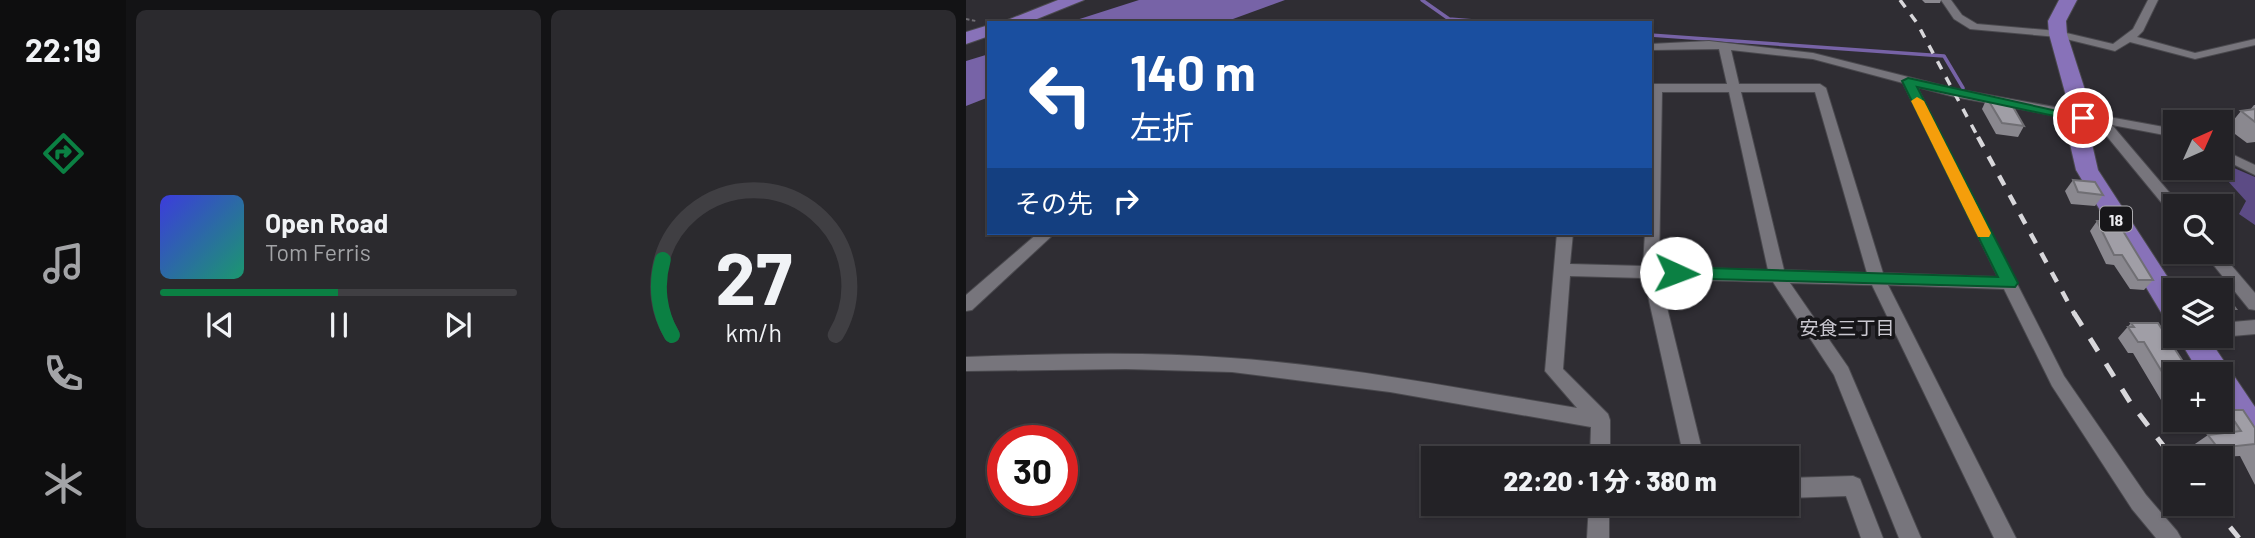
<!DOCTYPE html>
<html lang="ja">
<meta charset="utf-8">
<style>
body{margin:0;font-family:Barlow,"Noto Sans JP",sans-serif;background:#2b2a2e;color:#f1f3f6;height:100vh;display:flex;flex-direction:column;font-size:26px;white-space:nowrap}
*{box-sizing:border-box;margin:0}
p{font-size:23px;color:#a3a4a7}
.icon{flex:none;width:38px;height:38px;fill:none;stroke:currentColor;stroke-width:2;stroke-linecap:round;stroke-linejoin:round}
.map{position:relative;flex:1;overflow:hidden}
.details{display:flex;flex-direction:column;gap:10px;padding:10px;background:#131315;width:840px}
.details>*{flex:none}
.guide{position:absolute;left:21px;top:21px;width:665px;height:214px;border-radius:0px;box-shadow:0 2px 5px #0004,0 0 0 2px #403f43;background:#1a4fa0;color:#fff;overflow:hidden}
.needle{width:46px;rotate:45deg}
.controls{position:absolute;left:1197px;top:110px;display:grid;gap:14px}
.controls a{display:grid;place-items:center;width:70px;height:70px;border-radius:0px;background:#232226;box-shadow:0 2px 5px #0004,0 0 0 2px #403f43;font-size:35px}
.speed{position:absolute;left:21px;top:425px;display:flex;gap:14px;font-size:35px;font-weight:700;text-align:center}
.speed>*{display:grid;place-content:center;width:91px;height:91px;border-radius:50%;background:#232226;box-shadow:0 2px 5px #0004,0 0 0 2px #403f43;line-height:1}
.speed .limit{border:10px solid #d22;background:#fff;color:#111}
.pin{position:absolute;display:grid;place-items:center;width:60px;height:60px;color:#fff;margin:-30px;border:4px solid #fff;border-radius:50%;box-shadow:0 2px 7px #0007}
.me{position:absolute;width:77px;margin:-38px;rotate:92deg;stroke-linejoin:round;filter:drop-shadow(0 0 5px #0008)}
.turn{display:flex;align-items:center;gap:24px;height:147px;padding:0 28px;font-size:32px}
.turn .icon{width:91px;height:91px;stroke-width:2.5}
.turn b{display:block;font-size:49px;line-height:60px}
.then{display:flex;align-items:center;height:66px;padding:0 28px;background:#0003;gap:14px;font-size:26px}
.details .widget{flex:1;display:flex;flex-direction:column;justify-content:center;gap:10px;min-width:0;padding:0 24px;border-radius:10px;background:#2b2a2e}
.details .dial{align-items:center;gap:0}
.dial svg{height:182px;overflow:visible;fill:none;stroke:#403f43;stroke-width:7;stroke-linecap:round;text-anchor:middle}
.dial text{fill:#f1f3f6;stroke:none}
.song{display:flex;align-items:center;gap:21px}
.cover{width:84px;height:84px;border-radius:10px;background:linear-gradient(135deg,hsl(240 70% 55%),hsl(160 70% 35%))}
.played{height:7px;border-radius:4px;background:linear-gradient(90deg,#0b8043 50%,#403f43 50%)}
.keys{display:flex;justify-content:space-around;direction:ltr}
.details .tiles{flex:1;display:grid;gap:10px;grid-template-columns:repeat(2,1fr)}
.trip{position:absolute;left:455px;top:446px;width:378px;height:70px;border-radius:0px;background:#232226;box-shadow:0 2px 5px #0004,0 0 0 2px #403f43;font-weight:800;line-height:70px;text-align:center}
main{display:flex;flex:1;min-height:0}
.tabs{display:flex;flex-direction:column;width:126px;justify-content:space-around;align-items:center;background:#0e0e0f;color:#a3a4a7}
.tabs .icon{width:49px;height:49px}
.tabs .selected{color:#0b8043}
.tabs b{font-size:32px;color:#f1f3f6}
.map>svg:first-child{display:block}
.green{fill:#5c4b85}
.water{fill:#7763a7}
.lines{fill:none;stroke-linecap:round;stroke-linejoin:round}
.stream{stroke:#7763a7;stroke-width:3.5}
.minor-casing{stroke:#4a494e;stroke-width:2}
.primary-casing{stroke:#4a494e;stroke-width:2}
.path{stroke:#706e74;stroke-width:2;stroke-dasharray:3.5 2.5;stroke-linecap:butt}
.minor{fill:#77757c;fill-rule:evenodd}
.primary{fill:#8872b9;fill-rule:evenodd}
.rail-far2{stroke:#d8d7db;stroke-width:3.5;stroke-dasharray:9 9;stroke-linecap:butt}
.rail-far1{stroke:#d8d7db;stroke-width:4.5;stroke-dasharray:11 11;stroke-linecap:butt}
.rail{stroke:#d8d7db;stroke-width:5;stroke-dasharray:15 15;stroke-linecap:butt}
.wall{fill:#8a888f}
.building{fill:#a09ea6;stroke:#706f74;stroke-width:2}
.route{fill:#0b8043;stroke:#07532c;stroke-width:2}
.slow{fill:#f59e0b}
.labels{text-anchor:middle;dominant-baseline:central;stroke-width:7;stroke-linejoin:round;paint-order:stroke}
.shield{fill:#171619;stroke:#acabaf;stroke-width:2}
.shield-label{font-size:16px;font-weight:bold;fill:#ecebef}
.neighbourhood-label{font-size:19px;fill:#cac8d0;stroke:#171619}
</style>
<main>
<nav class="tabs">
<b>22:19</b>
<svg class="icon selected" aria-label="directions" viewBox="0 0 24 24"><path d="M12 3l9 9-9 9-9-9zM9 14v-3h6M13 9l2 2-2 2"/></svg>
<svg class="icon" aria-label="music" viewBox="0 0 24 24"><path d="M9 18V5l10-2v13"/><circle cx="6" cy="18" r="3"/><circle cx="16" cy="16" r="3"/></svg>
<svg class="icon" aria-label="phone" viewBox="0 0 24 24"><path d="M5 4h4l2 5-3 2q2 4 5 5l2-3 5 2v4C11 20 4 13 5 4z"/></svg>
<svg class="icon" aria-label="climate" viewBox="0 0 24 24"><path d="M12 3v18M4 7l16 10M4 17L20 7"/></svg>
</nav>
<section class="details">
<div class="tiles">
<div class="widget">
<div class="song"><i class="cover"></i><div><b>Open Road</b><p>Tom Ferris</p></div></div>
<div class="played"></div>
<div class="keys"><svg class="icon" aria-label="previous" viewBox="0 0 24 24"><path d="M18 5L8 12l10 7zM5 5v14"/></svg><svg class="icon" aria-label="pause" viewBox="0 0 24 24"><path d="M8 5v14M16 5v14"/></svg><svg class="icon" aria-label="next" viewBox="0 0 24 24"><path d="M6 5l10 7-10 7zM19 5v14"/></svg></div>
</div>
<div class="widget dial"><svg viewBox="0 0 100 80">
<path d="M14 69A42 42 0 1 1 86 69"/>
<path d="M14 69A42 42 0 0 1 10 36" stroke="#0b8043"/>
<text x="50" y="56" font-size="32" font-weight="700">27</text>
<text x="50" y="72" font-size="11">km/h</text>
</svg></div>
</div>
</section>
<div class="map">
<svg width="1289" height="538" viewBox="0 0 1289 538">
<rect width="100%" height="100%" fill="#2f2d33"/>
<!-- green -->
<polygon class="green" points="1261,165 1289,177 1289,225 1273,214 1280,201 1251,169"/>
<!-- water -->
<g class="water">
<polygon points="173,0 319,0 256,23 101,23"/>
<polygon points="23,54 23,97 0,106 0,61"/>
</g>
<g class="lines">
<!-- stream -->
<g class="stream">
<polyline points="456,0 483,19 534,23"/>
<polyline points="684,35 978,56 997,88"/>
</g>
<!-- minor casing -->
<g class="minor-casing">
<g id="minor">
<polygon points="975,0 985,0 996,15 1011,24 1092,31 1147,44 1167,29 1182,0 1192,0 1177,31 1171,37 1229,53 1289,39 1289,45 1229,59 1164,42 1149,51 1092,37 1004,29 988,19"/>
<path d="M743,41L847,53L990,89L1209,129V137L1146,125L1214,205L1209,206V214L1204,213L1130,123L989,97L951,87L1098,376L1180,495L1211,531L1215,538H1190L1166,509L1086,386L1038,289L922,285L1050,538H1028L906,285L824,283L882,367L955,538H933L868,375L807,282L694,279L738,458H718L678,278L604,276L597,369L642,414L644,420V458H624L625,427L424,392L266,372L160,369L0,371V357C88,354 177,351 265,358C381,366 496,389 611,408L579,371L591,233H607L604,264L677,266L679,233H684V84H761L753,49L684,50V44ZM765,50L847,59L937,83L1032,277L917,273L860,88L854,84H773ZM696,92H763L802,270L693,267ZM775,92H849L901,273L818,270Z"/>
<polygon points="1255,149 1289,165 1289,175 1255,158"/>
<polygon points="72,233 89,233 6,310 0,311 0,295"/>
<polygon points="1237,252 1254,252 1289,293 1289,310 1283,309"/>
<polygon points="1289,320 1289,334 1255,337 1253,336 1255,336 1255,323"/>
<polygon points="887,476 894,479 917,538 895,538 880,496 821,498 821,478"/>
<polygon points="623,504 643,504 643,538 621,538"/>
</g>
</g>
<!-- primary casing -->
<g class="primary-casing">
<g id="primary">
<polygon points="92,0 118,0 61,23 34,23"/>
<polygon points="1093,0 1111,0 1100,21 1101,34 1128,118 1126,144 1132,170 1210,290 1209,322 1199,319 1110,170 1104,144 1106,118 1083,34 1082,21"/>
<polygon points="23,25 23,36 0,44 0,32"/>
<polygon points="1211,336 1241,336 1289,407 1289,448 1278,444 1255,407 1255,374 1234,374"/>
</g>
</g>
<!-- path -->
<polyline class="path" points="0,19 10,21"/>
<!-- minor -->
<use href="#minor" class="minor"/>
<!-- primary -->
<use href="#primary" class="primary"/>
<!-- rail-far2 -->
<polyline class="rail-far2" points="934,0 951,23 1013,139"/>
<!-- rail-far1 -->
<polyline class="rail-far1" points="1012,137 1109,315"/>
<!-- rail -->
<g class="rail">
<polyline points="1108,313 1164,402 1209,461"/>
<polyline points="1245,504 1273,538"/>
</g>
</g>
<!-- wall -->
<g class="wall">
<polygon points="956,0 975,0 974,3 959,3"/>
<polygon points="1021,98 1058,126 1052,137 1030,134 1016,109"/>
<polygon points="1288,105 1289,105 1289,142 1281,143 1261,128 1275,111 1284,110"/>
<polygon points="1107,180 1137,195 1129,206 1105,204 1099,191"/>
<polygon points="1131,221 1187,280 1178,290 1164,289 1148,265 1140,264 1124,231"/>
<polygon points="1223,280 1248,280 1270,309 1258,320 1255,320 1255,290 1213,290"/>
<polygon points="1165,323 1209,374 1209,401 1195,400 1167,353 1162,353 1152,338"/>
<polygon points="1261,410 1289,428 1289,485 1274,456 1235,458 1226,446 1242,435 1252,433 1245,422 1248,420 1255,420 1255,415"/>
</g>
<!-- building -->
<g class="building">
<polygon points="1021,98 1043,100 1058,126 1036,123"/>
<polygon points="1289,109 1289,122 1275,111"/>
<polygon points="1107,180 1129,182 1137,195 1112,192"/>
<polygon points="1131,221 1151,221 1187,280 1172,280 1156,255 1148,255"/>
<polygon points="1223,280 1248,280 1270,309 1255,309 1255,290 1227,290 1223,285"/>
<polygon points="1165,323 1192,323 1225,374 1209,374 1209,390 1207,390 1178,342 1172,342 1162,327 1168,327"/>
<polygon points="1261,410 1277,410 1289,428 1289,444 1252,448 1242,435 1275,431"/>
</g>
<!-- route -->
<polygon class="route" points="942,78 1123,118 1117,122 951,87 1052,283 1049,287 704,278 702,273 710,267 1032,277 936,81"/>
<!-- slow -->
<polygon class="slow" points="951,97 958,101 1025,233 1023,237 1012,237 1010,233 945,101"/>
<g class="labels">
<!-- shield labels -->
<rect class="shield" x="1134" y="206.5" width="32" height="25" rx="5"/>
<g class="shield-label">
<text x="1150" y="219">18</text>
</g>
<!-- neighbourhood labels -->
<g class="neighbourhood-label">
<text x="881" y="327">安食三丁目</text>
</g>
</g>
</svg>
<div class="controls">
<a><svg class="needle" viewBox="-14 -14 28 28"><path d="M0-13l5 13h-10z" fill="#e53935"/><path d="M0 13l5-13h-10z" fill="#a3a4a7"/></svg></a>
<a><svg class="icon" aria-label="search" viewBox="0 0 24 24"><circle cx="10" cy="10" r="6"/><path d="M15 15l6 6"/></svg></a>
<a><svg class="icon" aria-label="layers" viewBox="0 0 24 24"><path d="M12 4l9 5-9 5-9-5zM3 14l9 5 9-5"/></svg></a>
<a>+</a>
<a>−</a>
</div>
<div class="speed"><div class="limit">30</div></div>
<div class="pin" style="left:1117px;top:118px;background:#d93025"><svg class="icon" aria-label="arrive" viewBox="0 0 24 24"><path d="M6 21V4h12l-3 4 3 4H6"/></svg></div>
<svg class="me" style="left:710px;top:273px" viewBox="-20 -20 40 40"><circle r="19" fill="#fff"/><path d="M0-13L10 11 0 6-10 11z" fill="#0b8043"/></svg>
<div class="trip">22:20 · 1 分 · 380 m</div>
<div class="guide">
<div class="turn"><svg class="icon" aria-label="left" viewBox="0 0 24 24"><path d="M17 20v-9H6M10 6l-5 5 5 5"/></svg><div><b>140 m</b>左折</div></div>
<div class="then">その先<svg class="icon" aria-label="right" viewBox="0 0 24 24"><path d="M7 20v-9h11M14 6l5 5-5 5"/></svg></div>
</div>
</div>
</main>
